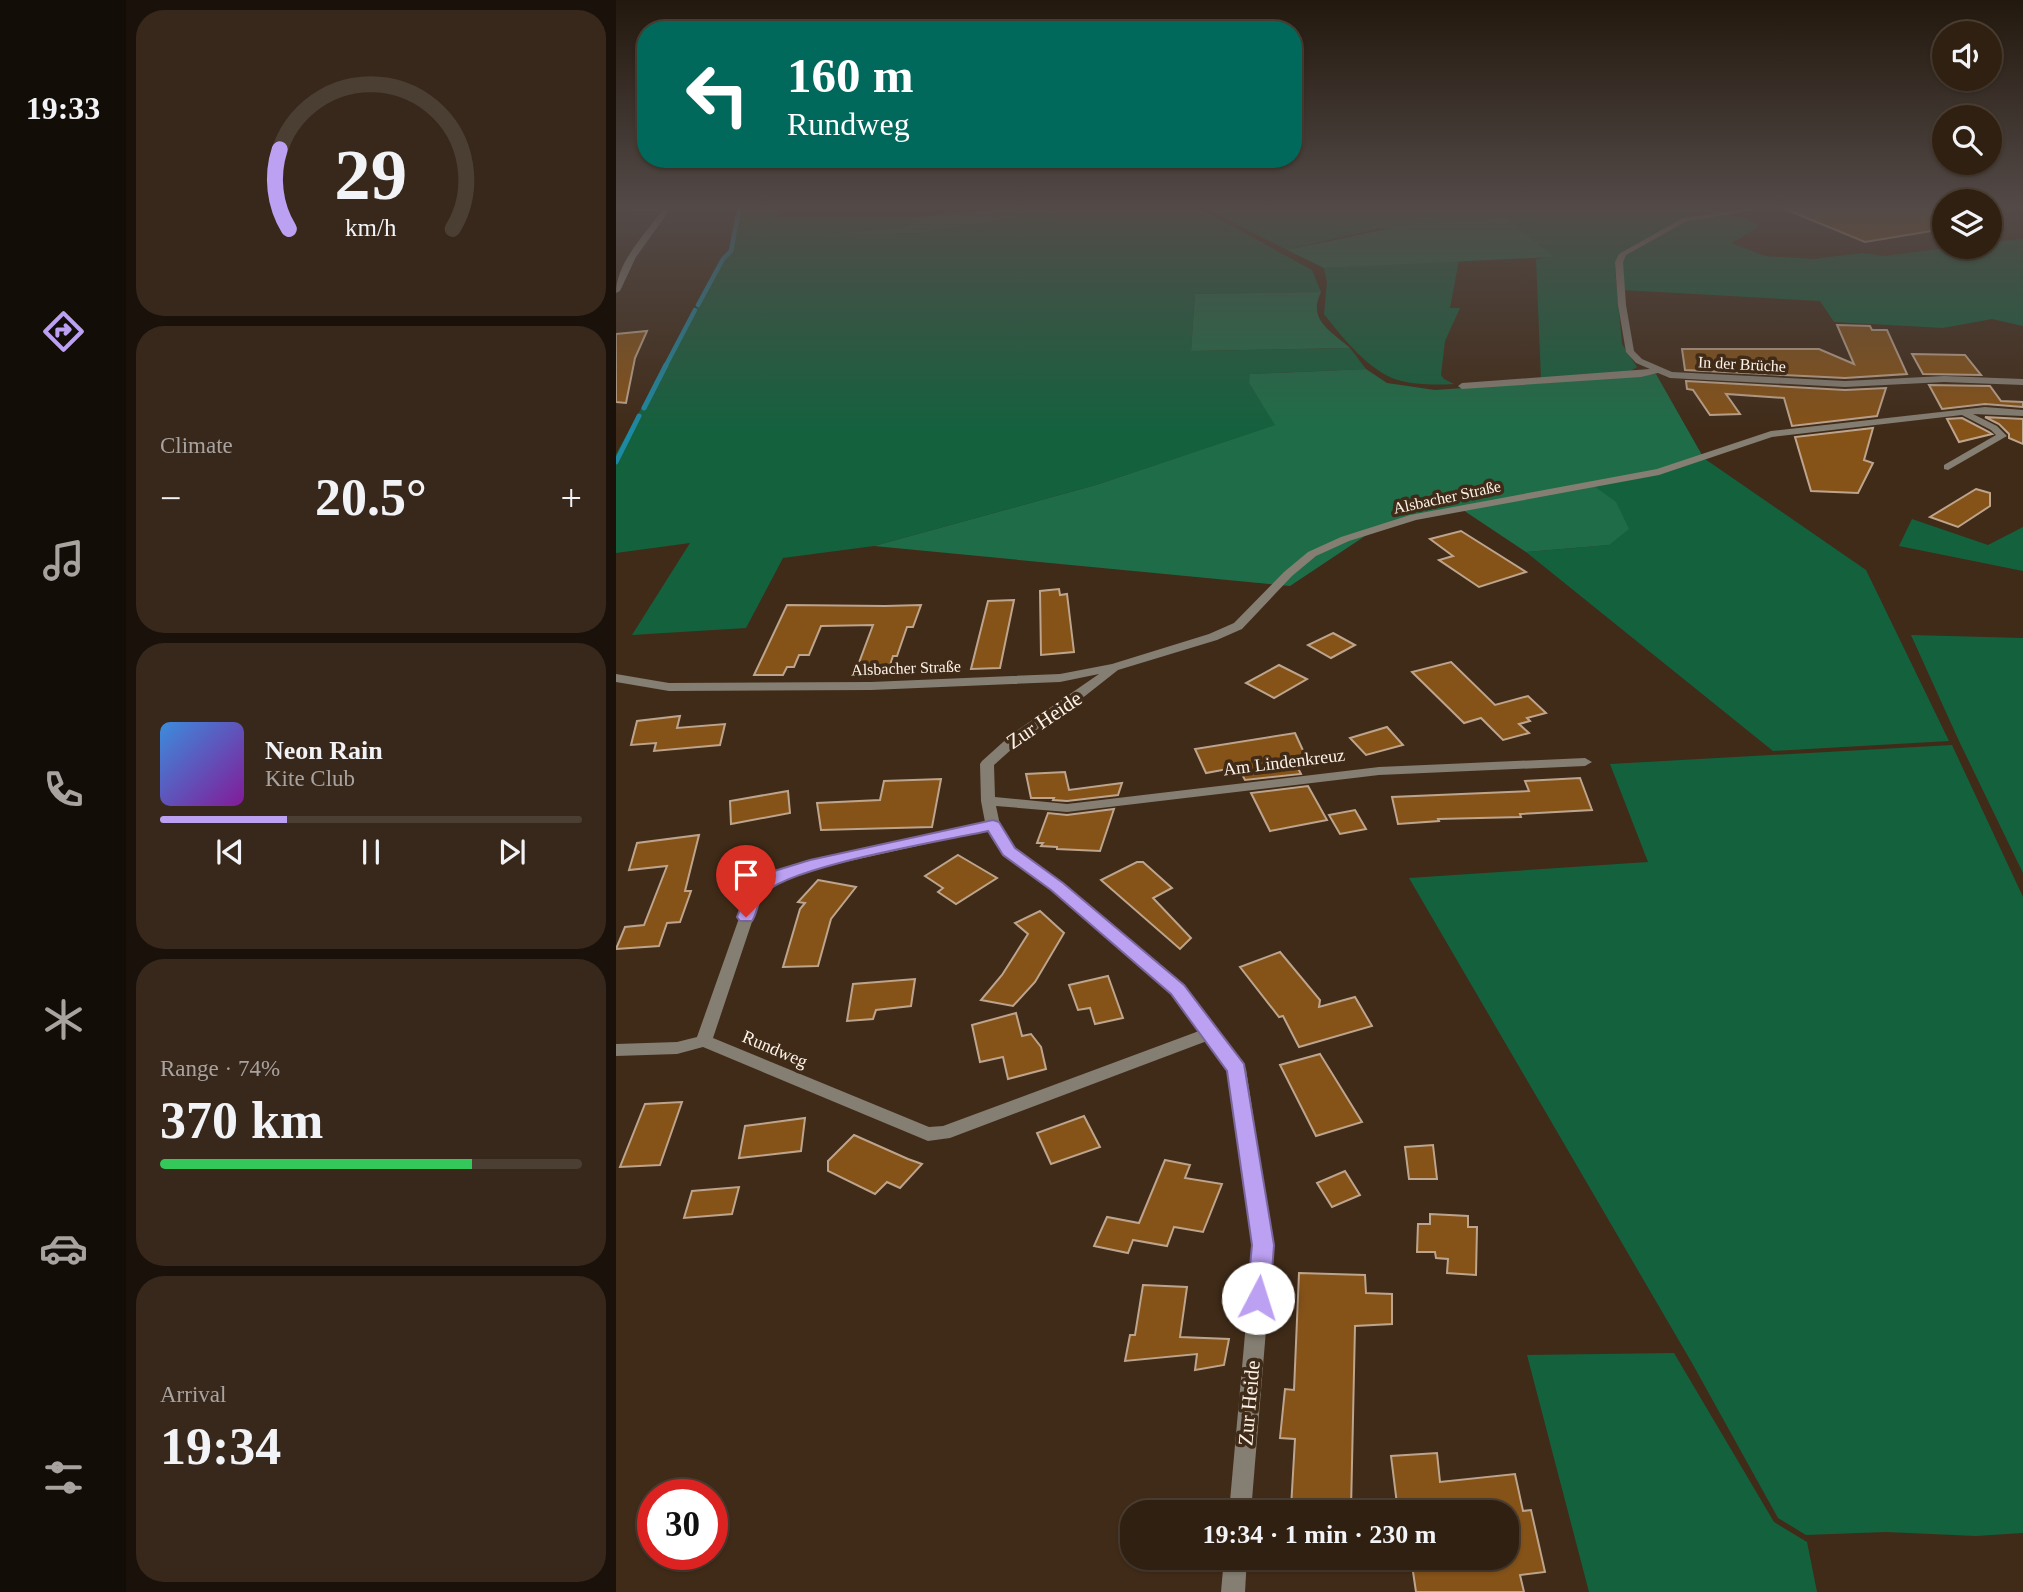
<!DOCTYPE html>
<meta charset="utf-8">
<style>
body{margin:0;font-family:"Times New Roman",serif;background:#38281b;color:#f1f3f6;height:100vh;display:flex;flex-direction:column;font-size:26px;white-space:nowrap}
*{box-sizing:border-box;margin:0}
p{font-size:23px;color:#a8a39f}
.icon{flex:none;width:38px;height:38px;fill:none;stroke:currentColor;stroke-width:2;stroke-linecap:round;stroke-linejoin:round}
.map{position:relative;flex:1;overflow:hidden}
.drawer{display:flex;flex-direction:column;gap:10px;padding:10px;background:#1a120a;width:490px}
.drawer>*{flex:none}
.banner{position:absolute;left:21px;top:21px;width:665px;height:147px;border-radius:28px;box-shadow:0 2px 5px #0004,0 0 0 2px #4b3e32;background:#00695c;color:#fff;overflow:hidden}
.fabs{position:absolute;left:1316px;top:21px;display:grid;gap:14px}
.fabs a{display:grid;place-items:center;width:70px;height:70px;border-radius:50%;background:#302012;box-shadow:0 2px 5px #0004,0 0 0 2px #4b3e32;font-size:35px}
.speed{position:absolute;left:21px;top:1479px;display:flex;gap:14px;font-size:35px;font-weight:700;text-align:center}
.speed>*{display:grid;place-content:center;width:91px;height:91px;border-radius:50%;background:#302012;box-shadow:0 2px 5px #0004,0 0 0 2px #4b3e32;line-height:1}
.speed .limit{border:10px solid #d22;background:#fff;color:#111}
.pin{position:absolute;display:grid;place-items:center;width:60px;height:60px;color:#fff;margin:-72px -30px;border-radius:50% 50% 50% 0;rotate:-45deg;box-shadow:0 0 7px #0007}
.pin .icon{rotate:45deg}
.me{position:absolute;width:77px;margin:-38px;rotate:5deg;stroke-linejoin:round;filter:drop-shadow(0 0 5px #0008)}
.turn{display:flex;align-items:center;gap:24px;height:147px;padding:0 35px;font-size:32px}
.turn .icon{width:91px;height:91px;stroke-width:2.5}
.turn b{display:block;font-size:49px;line-height:60px}
.big{font-size:52px;font-weight:800;line-height:1.1}
.drawer .tile{flex:1;display:flex;flex-direction:column;justify-content:center;gap:10px;min-width:0;padding:0 24px;border-radius:28px;background:#38281b}
.drawer .dial{align-items:center;gap:0}
.dial svg{height:182px;overflow:visible;fill:none;stroke:#4b3e32;stroke-width:7;stroke-linecap:round;text-anchor:middle}
.dial text{fill:#f1f3f6;stroke:none}
.song{display:flex;align-items:center;gap:21px}
.cover{width:84px;height:84px;border-radius:10px;background:linear-gradient(135deg,hsl(210 70% 55%),hsl(290 70% 35%))}
.played{height:7px;border-radius:4px;background:linear-gradient(90deg,#bca0f2 30%,#4b3e32 30%)}
.keys{display:flex;justify-content:space-around;direction:ltr}
.heat{display:flex;justify-content:space-between;align-items:center;font-size:38px;direction:ltr}
.charge{height:10px;border-radius:5px;background:linear-gradient(90deg,#34c759 74%,#4b3e32 0)}
.trip{position:absolute;left:504px;top:1500px;width:399px;height:70px;border-radius:28px;background:#302012;box-shadow:0 2px 5px #0004,0 0 0 2px #4b3e32;font-weight:800;line-height:70px;text-align:center}
main{display:flex;flex:1;min-height:0}
.menu{display:flex;flex-direction:column;width:126px;justify-content:space-around;align-items:center;background:#130d07;color:#a8a39f}
.menu .icon{width:49px;height:49px}
.menu .active{color:#bca0f2}
.menu b{font-size:32px;color:#f1f3f6}
.map>svg:first-child{display:block}
.green{fill:#14613e}
.forest{fill:#1e6d48}
.lines{fill:none;stroke-linecap:round;stroke-linejoin:round}
.stream-far1{stroke:#1d89a2;stroke-width:4.5}
.stream{stroke:#1d89a2;stroke-width:5}
.building{fill:#855218;stroke:#bda48d;stroke-width:2}
.street{fill:#857e72;fill-rule:evenodd}
.route{fill:#bca0f2;stroke:#7a689d;stroke-width:2}
.labels{text-anchor:middle;dominant-baseline:central;stroke-width:7;stroke-linejoin:round;paint-order:stroke}
.far-street-label{font-size:16px;fill:#fef3e9;stroke:#402b18}
.street-label{font-size:18px;fill:#fef3e9;stroke:#402b18}
.near-street-label{font-size:21px;fill:#fef3e9;stroke:#402b18}
</style>
<main>
<nav class="menu">
<b>19:33</b>
<svg class="icon active" aria-label="directions" viewBox="0 0 24 24"><path d="M12 3l9 9-9 9-9-9zM9 14v-3h6M13 9l2 2-2 2"/></svg>
<svg class="icon" aria-label="music" viewBox="0 0 24 24"><path d="M9 18V5l10-2v13"/><circle cx="6" cy="18" r="3"/><circle cx="16" cy="16" r="3"/></svg>
<svg class="icon" aria-label="phone" viewBox="0 0 24 24"><path d="M5 4h4l2 5-3 2q2 4 5 5l2-3 5 2v4C11 20 4 13 5 4z"/></svg>
<svg class="icon" aria-label="climate" viewBox="0 0 24 24"><path d="M12 3v18M4 7l16 10M4 17L20 7"/></svg>
<svg class="icon" aria-label="car" viewBox="0 0 24 24"><path d="M5 17H2v-5l4-1 3-4h7l3 4 3 1v5h-3M9 17h6M6 11h13"/><circle cx="7" cy="17" r="2"/><circle cx="17" cy="17" r="2"/></svg>
<svg class="icon" aria-label="filters" viewBox="0 0 24 24"><path d="M4 7h16M4 17h16"/><circle cx="9" cy="7" r="2"/><circle cx="15" cy="17" r="2"/></svg>
</nav>
<section class="drawer">
<div class="tile dial"><svg viewBox="0 0 100 80">
<path d="M14 69A42 42 0 1 1 86 69"/>
<path d="M14 69A42 42 0 0 1 10 34" stroke="#bca0f2"/>
<text x="50" y="56" font-size="32" font-weight="700">29</text>
<text x="50" y="72" font-size="11">km/h</text>
</svg></div>
<div class="tile"><p>Climate</p>
<div class="heat"><a>−</a><b class="big">20.5°</b><a>+</a></div>
</div>
<div class="tile">
<div class="song"><i class="cover"></i><div><b>Neon Rain</b><p>Kite Club</p></div></div>
<div class="played"></div>
<div class="keys"><svg class="icon" aria-label="previous" viewBox="0 0 24 24"><path d="M18 5L8 12l10 7zM5 5v14"/></svg><svg class="icon" aria-label="pause" viewBox="0 0 24 24"><path d="M8 5v14M16 5v14"/></svg><svg class="icon" aria-label="next" viewBox="0 0 24 24"><path d="M6 5l10 7-10 7zM19 5v14"/></svg></div>
</div>
<div class="tile"><p>Range · 74%</p><b class="big">370 km</b><div class="charge"></div></div>
<div class="tile"><p>Arrival</p><b class="big">19:34</b></div>
</section>
<div class="map">
<svg width="1407" height="1592" viewBox="0 0 1407 1592">
<rect width="100%" height="100%" fill="#402b18"/>
<!-- green -->
<g class="green">
<polygon points="123,209 164,209 163,218 305,217 289,227 225,235 307,233 450,209 585,209 696,270 705,292 579,294 575,351 734,348 750,369 635,374 633,383 660,425 480,485 258,546 167,558 130,628 16,635 74,543 0,553 0,454 113,250"/>
<polygon points="590,209 1124,209 1068,219 1004,254 999,269 1006,344 1021,367 1013,372 925,379 920,259 936,257 764,228 671,250"/>
<polygon points="1108,215 1127,217 1142,225 1140,229 1115,243 1149,256 1198,259 1246,253 1269,256 1338,247 1374,247 1374,242 1407,239 1407,326 1376,319 1327,328 1218,322 1204,301 1006,290 1006,262 1009,255 1071,220"/>
<path d="M843,260L834,308H844L829,341L825,375L828,379L838,384C821,385 799,385 782,380C754,372 726,337 708,314L711,282L708,268Z"/>
<polygon points="1089,459 1250,570 1333,741 1157,751 910,552 993,545 978,486"/>
<polygon points="1296,519 1372,545 1407,527 1407,571 1283,546"/>
<polygon points="1295,635 1407,638 1407,873 1343,741"/>
<polygon points="1336,745 1407,897 1407,1533 1360,1536 1270,1532 1190,1535 1162,1518 1076,1363 793,878 1032,862 994,764"/>
<polygon points="1058,1353 1158,1522 1191,1542 1201,1592 973,1592 911,1355"/>
</g>
<!-- forest -->
<g class="forest">
<polygon points="385,209 450,209 307,233 212,235 289,227 305,217"/>
<polygon points="891,219 938,257 708,268 671,250 799,223"/>
<path d="M705,292C691,320 715,331 734,348L575,351L579,294Z"/>
<polygon points="750,369 771,383 819,390 1040,374 1086,455 1041,470 797,516 749,536 674,586 258,546 480,485 659,425 633,383 634,374"/>
<polygon points="978,486 1000,502 1013,529 993,545 910,552 847,510"/>
</g>
<g class="lines">
<!-- stream-far1 -->
<g class="stream-far1">
<polyline points="82,305 107,259 115,251 123,209"/>
<polyline points="49,367 79,310"/>
</g>
<!-- stream -->
<g class="stream">
<polyline points="28,408 50,365"/>
<polyline points="0,462 23,416"/>
</g>
</g>
<!-- building -->
<g class="building">
<polygon points="1169,209 1328,209 1328,229 1249,242"/>
<polygon points="1221,325 1254,326 1256,330 1271,330 1291,374 1229,378 1069,370 1066,349 1203,349 1238,364"/>
<polygon points="31,331 19,358 10,403 0,402 0,334"/>
<polygon points="1296,354 1349,355 1365,375 1307,374"/>
<polygon points="1070,381 1229,390 1270,388 1261,416 1176,426 1168,398 1110,394 1124,414 1094,415 1077,390 1071,389"/>
<polygon points="1313,385 1374,386 1385,401 1407,402 1407,407 1369,404 1326,409"/>
<polygon points="1369,417 1407,419 1407,444 1393,438 1393,434 1383,424"/>
<polygon points="1346,418 1373,432 1376,434 1343,442 1331,419"/>
<polygon points="1257,428 1248,460 1257,463 1242,493 1195,491 1179,437"/>
<polygon points="1360,489 1374,493 1374,506 1342,527 1314,517"/>
<polygon points="845,531 910,572 863,587 823,560 837,556 814,539"/>
<polygon points="443,589 444,595 451,594 458,652 425,655 424,591"/>
<polygon points="398,600 384,668 355,669 372,601"/>
<polygon points="171,605 269,606 305,605 297,627 291,627 281,656 277,656 273,668 241,668 257,625 205,626 193,655 183,655 178,667 171,667 167,675 138,675"/>
<polygon points="717,633 739,645 715,658 692,645"/>
<polygon points="835,662 879,705 912,696 930,713 911,718 914,721 903,724 913,733 887,740 865,718 848,723 796,672"/>
<polygon points="663,665 691,679 658,698 630,683"/>
<polygon points="64,716 61,728 109,724 104,745 38,751 40,743 15,745 21,721"/>
<polygon points="771,727 787,745 750,755 734,738"/>
<polygon points="679,733 690,757 677,759 685,774 629,780 622,767 590,773 579,749"/>
<polygon points="449,772 453,790 506,783 502,795 451,801 437,800 438,798 415,798 410,774"/>
<polygon points="964,778 976,810 904,814 905,817 822,819 823,821 782,824 776,797 913,791 909,781"/>
<polygon points="325,779 316,827 205,830 201,803 264,800 268,781"/>
<polygon points="692,786 711,820 654,831 635,793"/>
<polygon points="172,791 174,813 115,824 114,801"/>
<polygon points="498,809 484,851 441,849 441,847 425,846 427,843 421,843 432,813 451,815"/>
<polygon points="739,810 750,829 724,834 713,815"/>
<polygon points="83,835 69,891 75,891 64,922 51,923 43,946 0,949 9,927 28,925 51,866 13,870 21,843"/>
<polygon points="342,855 381,878 340,904 322,892 327,888 309,876"/>
<polygon points="521,862 527,862 556,888 537,898 575,938 564,949 485,880"/>
<polygon points="202,880 240,887 215,919 202,966 167,967 184,909 189,903 182,902"/>
<polygon points="424,911 448,933 419,982 397,1006 365,1000 386,975 412,934 399,923"/>
<polygon points="664,952 704,1000 703,1007 739,997 756,1026 683,1047 667,1016 663,1017 624,967"/>
<polygon points="492,976 507,1018 479,1024 474,1008 462,1010 453,985"/>
<polygon points="299,979 295,1006 260,1010 257,1019 231,1021 237,984"/>
<polygon points="400,1013 406,1036 415,1034 425,1047 430,1069 392,1079 387,1057 364,1062 356,1025"/>
<polygon points="704,1054 746,1122 700,1136 664,1065"/>
<polygon points="66,1102 44,1165 4,1167 29,1104"/>
<polygon points="468,1116 484,1147 435,1164 421,1133"/>
<polygon points="189,1118 185,1151 123,1158 129,1126"/>
<polygon points="238,1135 292,1159 306,1164 284,1188 271,1182 259,1194 212,1171 212,1161"/>
<polygon points="817,1145 821,1179 793,1179 789,1147"/>
<polygon points="549,1160 574,1165 569,1178 606,1184 587,1232 558,1227 551,1246 517,1240 512,1253 478,1246 491,1217 523,1223"/>
<polygon points="729,1171 744,1195 716,1207 701,1183"/>
<polygon points="123,1187 116,1214 68,1218 76,1191"/>
<polygon points="814,1214 852,1216 852,1227 861,1227 860,1275 831,1273 832,1259 820,1258 819,1252 801,1252 802,1224 814,1224"/>
<polygon points="683,1273 749,1275 750,1293 776,1294 776,1324 739,1326 735,1510 675,1508 679,1439 664,1438 669,1389 678,1390"/>
<polygon points="527,1285 571,1287 564,1337 613,1339 608,1365 579,1370 581,1354 509,1361 514,1335 519,1335"/>
<polygon points="821,1453 824,1482 899,1474 907,1511 915,1510 929,1572 904,1575 908,1592 800,1592 795,1558 891,1558 891,1513 896,1512 782,1512 775,1456"/>
</g>
<g class="lines">
<!-- street -->
<g class="street">
<path d="M12,209H58L53,211L20,257L4,291L0,293C0,263 29,234 46,211H15Z"/>
<polygon points="1131,209 1146,209 1071,221 1010,255 1007,262 1010,305 1018,351 1026,359 1056,372 1229,381 1328,376 1407,379 1407,385 1328,382 1229,387 1054,378 1042,373 1025,377 846,389 842,386 846,383 1034,369 1020,363 1010,352 1002,305 999,262 1003,254 1067,218"/>
<path d="M1369,407L1407,410V416L1357,414L1381,426L1391,436L1332,470L1328,469V465L1380,435L1375,430L1346,415L1156,437L1043,475L800,520L733,541L700,556L676,576L626,629L601,640L502,670L469,696L406,740L378,765L379,797L451,804L763,767L969,758L976,762L969,766L763,775L451,812L380,806L384,825L398,848L446,884L568,986L630,1069L657,1245L635,1512H613L637,1245L613,1070L591,1041L334,1138L312,1141L87,1047L61,1054L0,1056V1044L61,1042L81,1037L133,890L156,873L189,862L369,822L365,801L364,764L366,761L396,734L483,674L444,682L255,690L53,691L0,682V674L53,683L255,682L444,674L496,664L593,634L618,623L668,572L692,552L725,537L794,515L1041,469L1155,431ZM373,830L388,854L436,890L556,994L583,1031L327,1126L313,1127L97,1038L145,895L166,879L198,869Z"/>
<polygon points="608,1558 631,1558 629,1592 605,1592"/>
</g>
</g>
<!-- sky -->
<linearGradient id="sky" x2="0" y2="1"><stop stop-color="#23180d"/><stop offset="0.48" stop-color="#534a48"/><stop offset="1" stop-color="#534a48" stop-opacity="0"/></linearGradient>
<rect width="1407" height="431" fill="url(#sky)"/>
<!-- route -->
<path class="route" d="M377,820L383,822L399,848L447,883L568,985L628,1064L658,1245L654,1298L650,1305L642,1308L634,1305L631,1298L636,1245L611,1071L555,994L435,890L387,855L372,831C332,840 165,867 146,896C141,904 141,914 136,921H124L121,917L132,889L155,872L194,860Z"/>
<g class="labels">
<!-- far-street labels -->
<g class="far-street-label">
<text transform="translate(1126 364) rotate(3)">In der Brüche</text>
<text transform="translate(831 497) rotate(-12)">Alsbacher Straße</text>
<text transform="translate(290 668) rotate(-2)">Alsbacher Straße</text>
</g>
<!-- street labels -->
<g class="street-label">
<text transform="translate(668 762) rotate(-7)">Am Lindenkreuz</text>
<text transform="translate(159 1049) rotate(23)">Rundweg</text>
</g>
<!-- near-street labels -->
<g class="near-street-label">
<text transform="translate(428 720) rotate(-34)">Zur Heide</text>
<text transform="translate(633 1403) rotate(-85)">Zur Heide</text>
</g>
</g>
</svg>
<div class="fabs">
<a><svg class="icon" aria-label="sound" viewBox="0 0 24 24"><path d="M4 9h4l5-4v14l-5-4H4zM17 9q2 3 0 6"/></svg></a>
<a><svg class="icon" aria-label="search" viewBox="0 0 24 24"><circle cx="10" cy="10" r="6"/><path d="M15 15l6 6"/></svg></a>
<a><svg class="icon" aria-label="layers" viewBox="0 0 24 24"><path d="M12 4l9 5-9 5-9-5zM3 14l9 5 9-5"/></svg></a>
</div>
<div class="speed"><div class="limit">30</div></div>
<div class="pin" style="left:130px;top:917px;background:#d93025"><svg class="icon" aria-label="arrive" viewBox="0 0 24 24"><path d="M6 21V4h12l-3 4 3 4H6"/></svg></div>
<svg class="me" style="left:642px;top:1298px" viewBox="-20 -20 40 40"><circle r="19" fill="#fff"/><path d="M0-13L10 11 0 6-10 11z" fill="#bca0f2"/></svg>
<div class="trip">19:34 · 1 min · 230 m</div>
<div class="banner">
<div class="turn"><svg class="icon" aria-label="left" viewBox="0 0 24 24"><path d="M17 20v-9H6M10 6l-5 5 5 5"/></svg><div><b>160 m</b>Rundweg</div></div>
</div>
</div>
</main>
